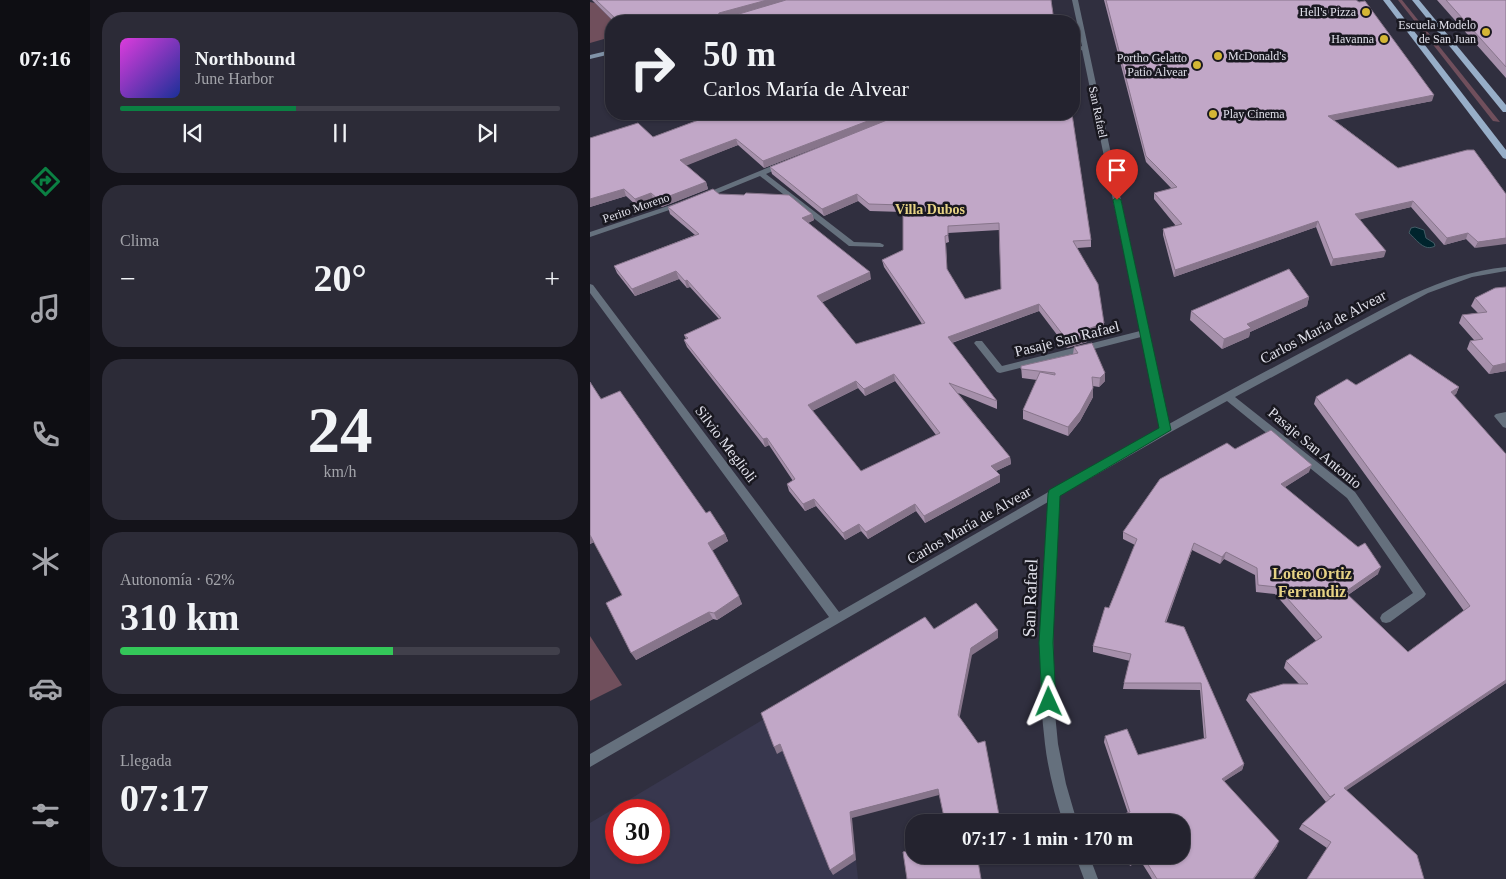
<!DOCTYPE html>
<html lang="es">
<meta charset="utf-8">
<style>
body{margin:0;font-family:"Times New Roman",serif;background:#2c2b37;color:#f1f3f6;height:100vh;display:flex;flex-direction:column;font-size:19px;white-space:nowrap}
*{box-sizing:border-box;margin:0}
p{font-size:16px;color:#a3a4aa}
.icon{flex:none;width:28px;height:28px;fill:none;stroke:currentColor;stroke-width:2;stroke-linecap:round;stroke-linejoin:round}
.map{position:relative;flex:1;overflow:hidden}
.drawer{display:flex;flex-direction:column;gap:12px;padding:12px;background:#14131a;width:500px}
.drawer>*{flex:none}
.banner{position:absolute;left:15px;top:15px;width:475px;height:105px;border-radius:20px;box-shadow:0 1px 4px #0004,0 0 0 1px #41404b;background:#24232f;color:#f1f3f6;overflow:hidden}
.speed{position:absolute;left:15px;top:799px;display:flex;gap:10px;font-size:25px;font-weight:700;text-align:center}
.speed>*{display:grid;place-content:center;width:65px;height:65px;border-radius:50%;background:#24232f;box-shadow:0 1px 4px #0004,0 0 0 1px #41404b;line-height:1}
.speed .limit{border:8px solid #d22;background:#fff;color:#111}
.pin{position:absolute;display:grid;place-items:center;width:42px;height:42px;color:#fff;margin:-51px -21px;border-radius:50% 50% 50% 0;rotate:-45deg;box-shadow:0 0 5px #0007}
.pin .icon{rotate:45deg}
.me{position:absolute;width:55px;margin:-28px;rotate:359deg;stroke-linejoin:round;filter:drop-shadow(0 0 4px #0008)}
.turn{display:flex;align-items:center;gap:18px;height:105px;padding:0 15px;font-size:22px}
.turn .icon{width:65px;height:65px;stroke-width:2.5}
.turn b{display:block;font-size:35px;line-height:42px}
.big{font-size:38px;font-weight:700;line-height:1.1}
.drawer .widget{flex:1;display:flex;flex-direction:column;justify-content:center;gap:8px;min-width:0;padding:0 18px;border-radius:20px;background:#2c2b37}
.drawer .dial{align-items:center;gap:0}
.dial b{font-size:65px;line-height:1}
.song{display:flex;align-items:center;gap:15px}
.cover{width:60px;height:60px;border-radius:8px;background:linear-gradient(135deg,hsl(300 70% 55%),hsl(230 70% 35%))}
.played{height:5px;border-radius:2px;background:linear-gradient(90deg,#0b8043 40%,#41404b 40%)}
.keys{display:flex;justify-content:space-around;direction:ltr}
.heat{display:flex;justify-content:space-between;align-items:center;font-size:28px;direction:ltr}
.charge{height:8px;border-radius:4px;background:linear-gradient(90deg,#34c759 62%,#41404b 0)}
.trip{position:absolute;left:315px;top:814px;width:285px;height:50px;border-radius:20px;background:#24232f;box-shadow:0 1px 4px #0004,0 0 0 1px #41404b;font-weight:700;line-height:50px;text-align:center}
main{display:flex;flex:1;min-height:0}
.tabs{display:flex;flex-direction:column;width:90px;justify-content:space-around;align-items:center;background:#0e0e13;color:#a3a4aa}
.tabs .icon{width:35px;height:35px}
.tabs .on{color:#0b8043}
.tabs b{font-size:22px;color:#f1f3f6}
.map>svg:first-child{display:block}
.built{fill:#38374e;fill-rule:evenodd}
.green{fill:#704f5c}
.water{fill:#00242d;stroke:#435c66}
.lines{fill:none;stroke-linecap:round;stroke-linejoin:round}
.service{fill:#65707d;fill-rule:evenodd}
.minor{fill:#65707d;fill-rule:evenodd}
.secondary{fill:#8193a8;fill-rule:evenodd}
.primary{fill:#97aec8;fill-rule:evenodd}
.wall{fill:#a690ab;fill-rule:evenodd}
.shaded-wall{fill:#87758b}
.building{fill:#c1a7c7;stroke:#87758b;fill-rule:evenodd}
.route{fill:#0b8043;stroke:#07532c}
.poi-dot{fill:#d4b635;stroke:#191820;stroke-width:2}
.labels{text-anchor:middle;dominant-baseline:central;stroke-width:5;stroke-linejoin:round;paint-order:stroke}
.far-poi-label{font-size:12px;fill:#e0e0ea;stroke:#191820;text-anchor:end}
.far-street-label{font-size:12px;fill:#e0e0ea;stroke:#191820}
.far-neighbourhood-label{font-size:14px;font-weight:bold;fill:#e6d284;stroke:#191820}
.street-label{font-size:15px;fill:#e0e0ea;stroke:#191820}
.neighbourhood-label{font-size:16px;font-weight:bold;fill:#e6d284;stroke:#191820}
.near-street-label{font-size:18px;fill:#e0e0ea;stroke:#191820}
</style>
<main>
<nav class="tabs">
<b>07:16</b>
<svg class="icon on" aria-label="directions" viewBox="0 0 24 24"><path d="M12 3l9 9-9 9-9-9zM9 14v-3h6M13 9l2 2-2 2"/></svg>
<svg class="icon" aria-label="music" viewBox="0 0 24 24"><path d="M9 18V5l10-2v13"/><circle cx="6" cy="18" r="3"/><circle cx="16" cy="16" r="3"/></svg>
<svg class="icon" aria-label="phone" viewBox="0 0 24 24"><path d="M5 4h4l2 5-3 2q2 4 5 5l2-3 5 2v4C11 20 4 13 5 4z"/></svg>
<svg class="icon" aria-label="climate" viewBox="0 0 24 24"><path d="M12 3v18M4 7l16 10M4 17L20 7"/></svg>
<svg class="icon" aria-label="car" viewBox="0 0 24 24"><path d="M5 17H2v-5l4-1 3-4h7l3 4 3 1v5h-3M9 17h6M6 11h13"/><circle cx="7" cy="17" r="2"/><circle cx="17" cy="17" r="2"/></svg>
<svg class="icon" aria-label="filters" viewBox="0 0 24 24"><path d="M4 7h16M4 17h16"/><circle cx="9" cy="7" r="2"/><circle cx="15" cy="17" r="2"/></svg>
</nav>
<section class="drawer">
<div class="widget">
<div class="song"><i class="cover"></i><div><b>Northbound</b><p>June Harbor</p></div></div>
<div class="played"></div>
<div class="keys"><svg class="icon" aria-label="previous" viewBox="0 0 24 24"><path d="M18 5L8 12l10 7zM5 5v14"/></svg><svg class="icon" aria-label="pause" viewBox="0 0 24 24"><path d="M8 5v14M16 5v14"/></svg><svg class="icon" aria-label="next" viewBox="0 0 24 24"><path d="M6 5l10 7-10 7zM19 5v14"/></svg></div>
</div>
<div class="widget"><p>Clima</p>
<div class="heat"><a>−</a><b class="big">20°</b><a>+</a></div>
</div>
<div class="widget dial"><b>24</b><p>km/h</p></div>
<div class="widget"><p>Autonomía · 62%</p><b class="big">310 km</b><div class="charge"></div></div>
<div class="widget"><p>Llegada</p><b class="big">07:17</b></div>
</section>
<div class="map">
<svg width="916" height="879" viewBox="0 0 916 879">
<rect width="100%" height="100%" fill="#302f3f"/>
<!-- built -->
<path class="built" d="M251,717L268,879H0V823L174,719ZM26,810H69V852H26Z"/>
<!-- green -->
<g class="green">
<polygon points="808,0 812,0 910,122 903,121"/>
<polygon points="0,2 5,3 23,21 21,21 21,37 0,43"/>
<polygon points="0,636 32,685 0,701"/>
</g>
<!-- water -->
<path class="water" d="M825,227L834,230L836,238L844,243L845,246C834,252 827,240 819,233L821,228Z"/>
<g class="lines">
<!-- service -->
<polygon class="service" points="916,412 916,428 913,427 904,416 906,414"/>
<!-- minor -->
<g class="minor">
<path d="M482,0H488L579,424C631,395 684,367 737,339C795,308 850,274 916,267V271L882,277L838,293L645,397L765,492L834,591L836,594L834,597L800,622L796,623L792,622L790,618L792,614L823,593L757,498L637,401L579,433L469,496L463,617L464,703L468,744L476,784L487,822H473C465,796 458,770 455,744C445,664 453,582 458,502L0,767V754L239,617L0,293V284L3,285L249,612L570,428L551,337L410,373L407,372L384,343L386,341H392L412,366L550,331L492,50L484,53V49L492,46Z"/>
<polygon points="189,163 196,165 176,174 264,242 290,243 294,245 293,247 259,246 170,176 116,198 113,198 109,196"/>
<polygon points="87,203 90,203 94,205 0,237 0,232"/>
<polygon points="485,855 499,855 508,879 494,879"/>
</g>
<!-- secondary -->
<polygon class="secondary" points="21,50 21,54 0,59 0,55"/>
<!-- primary -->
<g class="primary">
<polygon points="793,0 800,0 916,150 916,159 913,158"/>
<polygon points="822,0 829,0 916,105 916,112 913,112"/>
</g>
</g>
<!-- wall -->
<g class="wall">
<polygon points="2,0 461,0 464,21 23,21"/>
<polygon points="514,0 766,0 842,101 744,120 808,168 916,194 885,248 876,239 854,245 821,207 770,219 794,257 741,266 726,227 584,277 573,235 573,229 586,226 564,199 564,193 582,189 556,162"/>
<polygon points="847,0 916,0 916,78"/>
<path d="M119,114H482L501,240V247L487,248L514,323V330L498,336L497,342L477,348L449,311L362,343L407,401V409L368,393L420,457L421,464L406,471L410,475V482L335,523L326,511L278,539L271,531L255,540L226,506L215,511L199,491L197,484L203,481L179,445L175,447L97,347L94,340L96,339L94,335L129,319L100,287L97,288L89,279L45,296L27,273L24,266L105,235L80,214L78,207L129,194L222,214L224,220L218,223L281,279L232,302L266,344L332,324L294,267L292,260L313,250V212L280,211L268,201L234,216L182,174L180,167L266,132L174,168L148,145L96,165L116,182L118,189L72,207L64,200L47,206L36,196L0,207V138L63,137L119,116ZM409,230L411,289L375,299L357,270L356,243L359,242L358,233ZM305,381L346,435L271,471L222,411L268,388L275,396Z"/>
<polygon points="916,287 916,371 899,374 877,349 880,341 884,340 869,323 872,315 888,313 881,306 885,298"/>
<polygon points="719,297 717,306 660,332 659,337 632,349 600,320 601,311"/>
<polygon points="484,347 515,381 509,387 503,386 503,397 490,421 478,436 433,419 433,410 447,380 432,378 431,366 483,354"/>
<polygon points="0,382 11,399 135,534 138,541 122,550 152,604 127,620 123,619 46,660 32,595 4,542 0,544"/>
<polygon points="766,385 869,387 866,394 864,395 916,683 756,790 827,855 737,848 709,829 712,824 736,802 656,700 659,694 709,684 694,668 696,661 726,641 685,594 666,592 665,575 634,559 630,564 602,550 576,623 594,627 654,764 652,770 634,781 687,846 664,879 562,879 550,860 540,866 536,855 591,855 591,822 524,822 525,817 538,813 514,742 515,736 548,755 614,739 610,690 533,689 534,683 540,661 503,652 503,646 545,545 533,539 533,532 645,449 719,472 695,487 788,574 758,595 818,652 874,611 724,404 726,397"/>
</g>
<!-- shaded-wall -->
<g class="shaded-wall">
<polygon points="177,0 200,0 130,19 128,16 129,13"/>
<polygon points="844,95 842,101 737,122 738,116"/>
<polygon points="296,114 314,114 174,168 173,161"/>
<polygon points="146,139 148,145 93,167 90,160"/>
<polygon points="116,182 118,189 72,207 69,200"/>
<polygon points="34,189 36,196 0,207 0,199"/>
<polygon points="61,193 64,200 47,206 45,199"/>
<polygon points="267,194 268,201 234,216 232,209"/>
<polygon points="823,201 821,207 764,221 765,214"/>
<polygon points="222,214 224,220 213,225 212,218"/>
<polygon points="728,221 726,227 584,277 585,270"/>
<polygon points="878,233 876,239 854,245 857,238"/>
<polygon points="916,238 916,244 885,248 888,242"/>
<polygon points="796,251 794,257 741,266 743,259"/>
<polygon points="86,271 89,279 45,296 42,289"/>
<polygon points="280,272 281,279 229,304 227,296"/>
<polygon points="97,280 100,287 97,288 95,281"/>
<polygon points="719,297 717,306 660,332 659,337 632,349 634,339 657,324"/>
<polygon points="449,304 449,311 358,344 358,337"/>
<polygon points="514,323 514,330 498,336 497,342 477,348 477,340 495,330"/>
<polygon points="916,363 916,371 899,374 903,366"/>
<polygon points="515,373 515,381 509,387 510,378"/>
<polygon points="304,374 305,381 275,396 274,389"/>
<polygon points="266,381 268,388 220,412 218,405"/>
<polygon points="869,387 866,394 858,399 861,392"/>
<polygon points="503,388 503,397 490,421 478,436 478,427"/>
<polygon points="177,438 179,445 175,447 173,439"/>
<polygon points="420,457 421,464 402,473 401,466"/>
<polygon points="722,465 719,472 689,491 691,484"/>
<polygon points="410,475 410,482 335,523 334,516"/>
<polygon points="224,499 226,506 215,511 213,504"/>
<polygon points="325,504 326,511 278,539 276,532"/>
<polygon points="269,524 271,531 255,540 253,533"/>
<polygon points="135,534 138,541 122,551 118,543"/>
<polygon points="0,535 4,542 0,544"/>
<polygon points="604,543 602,550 573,629 575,622"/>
<polygon points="636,552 634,559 630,564 632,557"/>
<polygon points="791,567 788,574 752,599 755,592"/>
<polygon points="149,596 152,604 127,620 124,613"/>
<polygon points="119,612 123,619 46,660 41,653"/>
<polygon points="408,630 408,638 382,655 369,721 368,715 381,648"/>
<polygon points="916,680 916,683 751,794 754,788"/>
<polygon points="190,744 194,750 187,754 184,747"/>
<polygon points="654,764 652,770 630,784 632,779"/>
<polygon points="348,789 349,795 262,818 266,860 243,875 240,870 260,812"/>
<polygon points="409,815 410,821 404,822 381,822"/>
<polygon points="689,841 687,846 664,879 663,879"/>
<polygon points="551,855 550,860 540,866 541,861"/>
</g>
<!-- building -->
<g class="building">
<polygon points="6,0 177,0 129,13 128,16 139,17 196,0 461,0 464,21 28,21"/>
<polygon points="516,0 766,0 769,2 775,1 844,95 738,116 808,168 877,150 884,150 916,194 916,238 888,242 878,233 857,238 823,201 765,214 796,251 743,259 728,221 585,270 573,229 592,224 564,193 587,187 556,156"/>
<polygon points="856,0 916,0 916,67"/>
<polygon points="120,114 296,114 173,161 146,139 90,160 116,182 69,200 61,193 45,199 34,189 0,199 0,138 48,123 63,137 122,115"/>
<path d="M312,114H482L501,240L483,241L508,284L514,323L495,330L498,335L477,340L449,304L358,337L407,401L359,383L420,457L401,466L410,475L334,516L325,504L276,532L269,524L253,533L224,499L213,504L197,484L205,479L177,438L173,439L94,340L98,338L94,335L131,318L97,280L95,281L86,271L42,289L24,266L109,234L78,207L123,189L129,194L154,195L156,193L199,195L222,214L212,218L280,272L227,296L266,344L335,323L292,260L313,250V205L279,204L267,194L232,209L180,167ZM409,223L411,289L375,299L357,269L355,236L358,235V226ZM304,374L350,433L271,471L218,405L266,381L274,389Z"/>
<polygon points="699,269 719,297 657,324 661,328 634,339 601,311"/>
<polygon points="916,287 916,363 903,366 880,341 893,339 872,315 897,312 885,298 905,288"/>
<polygon points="502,343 515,373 510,378 502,377 503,388 490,412 478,427 433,410 450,372 465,375 465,373 431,369 431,366 488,353 484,347"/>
<polygon points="820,354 869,387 861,392 916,454 916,680 754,788 827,855 834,879 717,879 741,842 712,824 745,794 740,797 659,694 693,684 718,684 696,661 732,637 687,587 668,585 667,568 636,552 632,557 604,543 575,622 594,627 654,764 632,779 689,841 663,879 567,879 552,855 591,855 591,822 527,822 525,817 540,812 515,736 537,729 548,755 616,738 611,683 534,683 541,654 503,646 515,607 519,608 547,539 533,532 570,479 637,443 645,449 681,430 722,465 691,484 768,547 775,543 791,567 755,592 818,652 880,606 726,397 757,379 766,385"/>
<polygon points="0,382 11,399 30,391 116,513 120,511 135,534 118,543 149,596 124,613 119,612 41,653 16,603 32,595 0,535"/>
<polygon points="386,603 408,630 381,648 368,715 388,743 395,741 409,815 381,822 355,822 348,789 260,812 264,854 240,870 190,744 184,747 171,713 335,617 344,629"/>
<polygon points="324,849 324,855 387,855 391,879 317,879 313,852"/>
<polygon points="539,855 550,855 541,861"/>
</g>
<!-- route -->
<polygon class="route" points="527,197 531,200 581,430 470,496 463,643 466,702 464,707 459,709 454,707 452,702 449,643 458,494 459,490 569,428 523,200"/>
<!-- markers -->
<g class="poi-dot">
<circle cx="776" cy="12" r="5"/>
<circle cx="896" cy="32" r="5"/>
<circle cx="794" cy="39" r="5"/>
<circle cx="628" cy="56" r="5"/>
<circle cx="607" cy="65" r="5"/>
<circle cx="623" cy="114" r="5"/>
</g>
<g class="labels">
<!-- far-poi labels -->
<g class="far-poi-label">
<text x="766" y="12">Hell's Pizza</text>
<text x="886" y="25">Escuela Modelo<tspan x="886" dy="14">de San Juan</tspan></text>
<text x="784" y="39">Havanna</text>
<text x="638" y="56" text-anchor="start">McDonald's</text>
<text x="597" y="58">Portho Gelatto<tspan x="597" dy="14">Patio Alvear</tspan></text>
<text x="633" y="114" text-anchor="start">Play Cinema</text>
</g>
<!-- far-street labels -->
<g class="far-street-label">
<text transform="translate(508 112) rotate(78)">San Rafael</text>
<text transform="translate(46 208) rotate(-19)">Perito Moreno</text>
</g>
<!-- far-neighbourhood labels -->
<g class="far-neighbourhood-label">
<text x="340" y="209">Villa Dubos</text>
</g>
<!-- street labels -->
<g class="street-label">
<text transform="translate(733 327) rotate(-28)">Carlos María de Alvear</text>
<text transform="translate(477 339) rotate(-14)">Pasaje San Rafael</text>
<text transform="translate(136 444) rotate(53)">Silvio Meglioli</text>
<text transform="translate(725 448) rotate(40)">Pasaje San Antonio</text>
<text transform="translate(379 525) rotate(-30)">Carlos María de Alvear</text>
</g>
<!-- neighbourhood labels -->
<g class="neighbourhood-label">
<text x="722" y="573">Loteo Ortiz<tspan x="722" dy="18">Ferrandiz</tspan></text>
</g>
<!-- near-street labels -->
<g class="near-street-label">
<text transform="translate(440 598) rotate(-88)">San Rafael</text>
</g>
</g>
</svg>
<div class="speed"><div class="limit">30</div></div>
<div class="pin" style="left:527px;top:200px;background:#d93025"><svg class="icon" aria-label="arrive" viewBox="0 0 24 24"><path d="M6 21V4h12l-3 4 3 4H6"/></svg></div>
<svg class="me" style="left:459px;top:702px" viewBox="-20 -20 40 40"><path d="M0-17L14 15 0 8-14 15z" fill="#0b8043" stroke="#fff" stroke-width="4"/></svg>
<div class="trip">07:17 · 1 min · 170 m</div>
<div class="banner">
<div class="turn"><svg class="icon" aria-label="right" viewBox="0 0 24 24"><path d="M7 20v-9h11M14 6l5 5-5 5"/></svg><div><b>50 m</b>Carlos María de Alvear</div></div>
</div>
</div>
</main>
